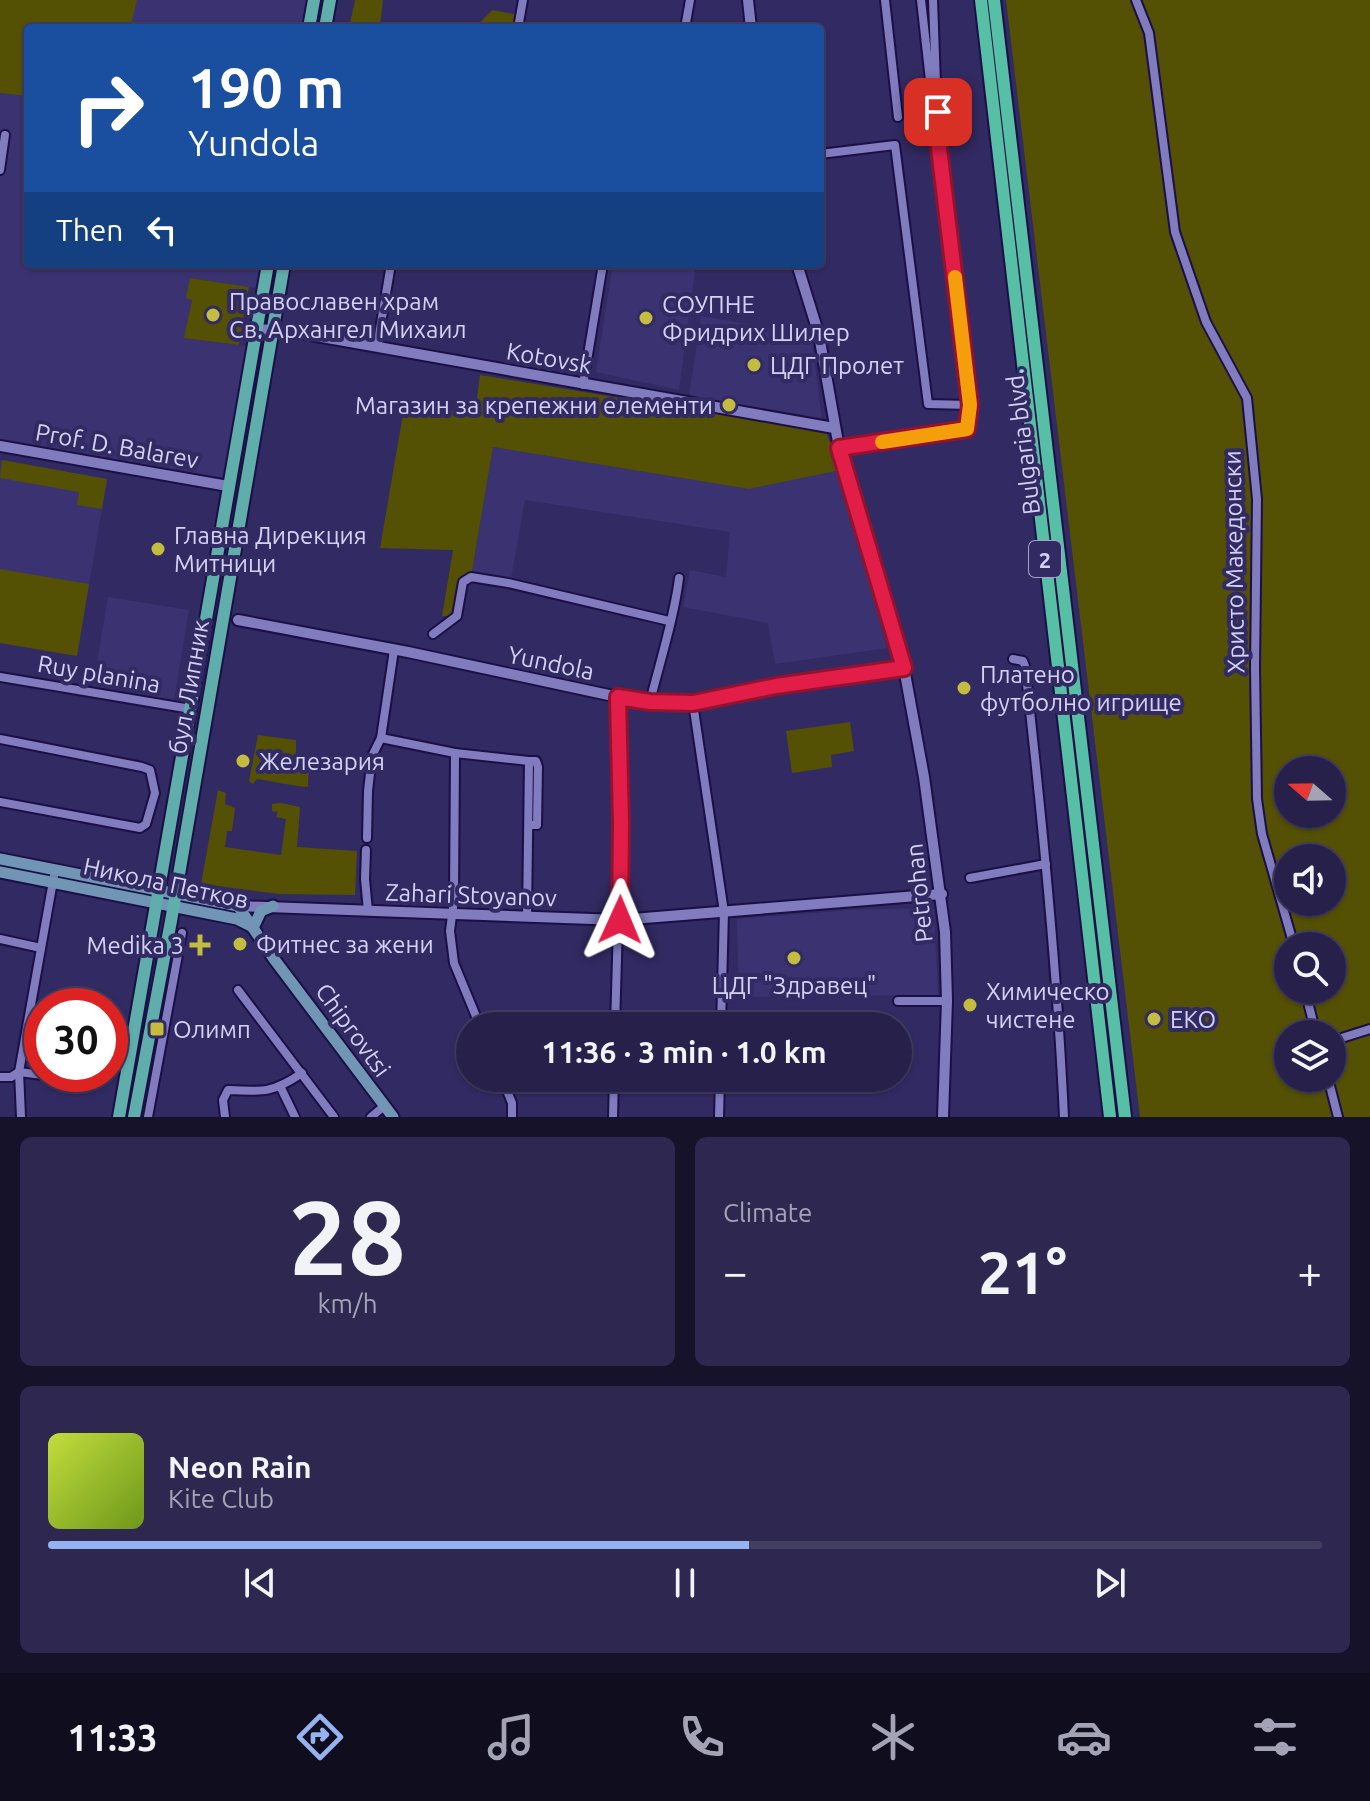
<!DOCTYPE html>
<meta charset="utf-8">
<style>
body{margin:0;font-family:Ubuntu,sans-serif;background:#2e2851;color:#f1f3f6;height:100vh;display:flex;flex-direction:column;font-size:30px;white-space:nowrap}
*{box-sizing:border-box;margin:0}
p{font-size:26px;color:#a4a3b5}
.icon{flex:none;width:44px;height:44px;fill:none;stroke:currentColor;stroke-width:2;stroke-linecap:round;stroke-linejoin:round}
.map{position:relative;height:1117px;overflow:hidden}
.side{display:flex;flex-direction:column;gap:20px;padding:20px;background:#151229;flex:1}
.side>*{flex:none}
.guide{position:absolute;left:24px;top:24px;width:800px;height:244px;border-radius:8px;box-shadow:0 2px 6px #0004,0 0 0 2px #423e62;background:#1a4fa0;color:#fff;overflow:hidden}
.needle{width:52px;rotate:290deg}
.controls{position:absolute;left:1274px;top:756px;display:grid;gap:16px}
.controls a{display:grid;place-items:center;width:72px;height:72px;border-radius:50%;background:#26204a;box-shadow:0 2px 6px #0004,0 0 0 2px #423e62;font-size:40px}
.speed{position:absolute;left:24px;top:988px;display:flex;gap:16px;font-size:40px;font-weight:700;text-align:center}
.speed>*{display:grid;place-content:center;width:104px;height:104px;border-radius:50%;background:#26204a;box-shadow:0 2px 6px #0004,0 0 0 2px #423e62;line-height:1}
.speed .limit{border:12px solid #d22;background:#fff;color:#111}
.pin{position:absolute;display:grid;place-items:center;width:68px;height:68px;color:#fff;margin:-34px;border-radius:16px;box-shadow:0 4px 12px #0006}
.me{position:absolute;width:88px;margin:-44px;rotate:1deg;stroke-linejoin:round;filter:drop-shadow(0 0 6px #0008)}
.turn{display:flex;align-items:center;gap:28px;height:168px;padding:0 32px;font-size:36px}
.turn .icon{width:104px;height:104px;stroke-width:2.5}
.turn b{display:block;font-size:56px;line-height:68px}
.then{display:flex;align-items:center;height:76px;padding:0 32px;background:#0003;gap:16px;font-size:30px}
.big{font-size:60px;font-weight:700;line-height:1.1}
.side .widget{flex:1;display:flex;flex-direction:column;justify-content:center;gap:12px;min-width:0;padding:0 28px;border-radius:12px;background:#2e2851}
.side .dial{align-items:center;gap:0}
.dial b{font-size:104px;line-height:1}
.song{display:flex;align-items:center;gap:24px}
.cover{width:96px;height:96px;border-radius:12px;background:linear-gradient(135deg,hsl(70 70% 55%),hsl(80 70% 35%))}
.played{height:8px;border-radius:4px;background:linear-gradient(90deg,#95b2f1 55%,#423e62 55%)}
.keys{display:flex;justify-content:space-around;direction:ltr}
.heat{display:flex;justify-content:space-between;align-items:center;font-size:44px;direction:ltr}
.side .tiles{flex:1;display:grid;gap:20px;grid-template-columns:1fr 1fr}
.widget:last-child{grid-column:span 2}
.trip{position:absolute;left:456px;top:1012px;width:456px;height:80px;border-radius:40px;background:#26204a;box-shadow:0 2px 6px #0004,0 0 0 2px #423e62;font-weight:700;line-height:80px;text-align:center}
.dock{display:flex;height:128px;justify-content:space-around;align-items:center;background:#0f0d1e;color:#a4a3b5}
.dock .icon{width:56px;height:56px}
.dock .selected{color:#95b2f1}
.dock b{font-size:36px;color:#f1f3f6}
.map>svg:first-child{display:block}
.built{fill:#3b3272}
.green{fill:#545004;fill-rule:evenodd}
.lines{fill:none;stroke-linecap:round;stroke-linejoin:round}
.minor-casing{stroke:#1b0f46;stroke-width:12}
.tertiary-casing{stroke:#1b0f46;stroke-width:14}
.secondary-casing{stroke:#1b0f46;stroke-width:15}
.primary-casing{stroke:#1b0f46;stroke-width:16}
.trunk-casing{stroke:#1b0f46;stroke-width:16}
.minor{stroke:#807cbd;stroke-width:8}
.tertiary{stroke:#807cbd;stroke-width:10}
.secondary{stroke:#7095b5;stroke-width:11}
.primary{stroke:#60aeac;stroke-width:12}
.trunk{stroke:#56bfa6;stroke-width:12}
.route-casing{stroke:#92132f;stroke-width:20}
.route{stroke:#e11d48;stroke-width:14}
.slow{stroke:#f59e0b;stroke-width:14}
.poi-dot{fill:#c4bc3e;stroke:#322a62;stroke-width:3}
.labels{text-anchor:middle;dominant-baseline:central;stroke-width:8;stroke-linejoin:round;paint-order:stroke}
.shield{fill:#322a62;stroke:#a3a0c9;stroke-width:2}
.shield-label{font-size:22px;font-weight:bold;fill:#d3d2f5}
.poi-label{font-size:24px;fill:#d3d2f5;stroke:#322a62;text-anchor:start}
.street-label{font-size:24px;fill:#d3d2f5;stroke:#322a62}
</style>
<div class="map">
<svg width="1370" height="1117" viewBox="0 0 1370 1117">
<rect width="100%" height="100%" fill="#322a62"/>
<!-- built -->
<g class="built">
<polygon points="0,0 324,0 319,28 28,28 28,264 277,264 273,291 191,278 192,299 185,338 260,348 237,490 0,450"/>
<polygon points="613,264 696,264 679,390 596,372"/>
<polygon points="701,316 811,335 822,419 689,396"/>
<polygon points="493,447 749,489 841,470 887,648 775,664 768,623 683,607 690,570 726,577 730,532 525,500 510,584 471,577"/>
<polygon points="0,460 107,479 77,656 0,643"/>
<polygon points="108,597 189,610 174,700 93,686"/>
<polygon points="934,908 938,995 739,997 737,919 850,910"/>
</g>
<!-- green -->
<g class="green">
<polygon points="0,0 137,0 130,28 28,28 28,96 0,93"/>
<polygon points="355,0 383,0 380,28 349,28"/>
<path d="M1006,0H1370V1117H1140ZM1288,770H1332V814H1288ZM1288,858H1332V902H1288ZM1288,946H1332V990H1288ZM1288,1034H1332V1078H1288Z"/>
<polygon points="492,10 519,15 511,28 475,28"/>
<polygon points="190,278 249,287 239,345 184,338 192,300 186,298"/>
<polygon points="480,375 826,432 841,470 749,489 493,447 471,577 463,582 457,616 442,616 453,550 380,548 404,408 398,402 475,414"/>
<polygon points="2,460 107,479 102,509 77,505 79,492 0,478"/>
<polygon points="0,569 89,584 77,656 0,643"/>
<polygon points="850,722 854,751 831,755 832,767 792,773 786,731"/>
<path d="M258,735L296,740V758L309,760L308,787C290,786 274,781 257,779L253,784L249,781Z"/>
<polygon points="218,790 226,793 225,804 235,808 232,831 227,831 225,847 281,855 286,819 276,817 278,812 272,811 272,804 281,803 300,807 297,847 357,851 355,895 280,894 201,884"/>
</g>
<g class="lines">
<!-- minor casing -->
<g class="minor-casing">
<g id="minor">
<polyline points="885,0 898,117"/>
<polyline points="921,0 934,116"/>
<polyline points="1136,0 1149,33 1175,232 1206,322 1247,398 1257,499 1255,668 1257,799 1262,834 1294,946"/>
<polyline points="518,28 523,0"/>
<polyline points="685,28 690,0"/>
<polyline points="820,154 895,145 928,404 970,405"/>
<polyline points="0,170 5,135"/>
<polyline points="377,347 391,264"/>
<polyline points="583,385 603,264"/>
<polyline points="839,448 967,429 970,405 938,140 933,0"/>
<polyline points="433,634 457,616 463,582 471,577 508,583 669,621"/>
<path d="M1013,659L1023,661L1025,666C1042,816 1057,966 1064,1117"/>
<polyline points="0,677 191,709"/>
<path d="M650,702C660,661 674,619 679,578"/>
<polyline points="693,703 724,912 721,1026"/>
<polyline points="381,738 455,753 454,900 450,931 454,963 480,1026"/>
<polyline points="0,739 142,767 150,770 155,793 146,824 140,828 0,802"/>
<polyline points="455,753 529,761 527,917"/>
<polyline points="529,825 537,825 538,767 536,761 529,761"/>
<polyline points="367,838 368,791 372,756 381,738 394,650"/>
<polyline points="366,850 365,879 368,911"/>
<polyline points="970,878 1046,864"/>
<polyline points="0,939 41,948"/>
<polyline points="238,990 334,1117"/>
<polyline points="1305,990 1316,1034"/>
<polyline points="898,1001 947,1001"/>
<polyline points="615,1026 621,823 618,697"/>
<polyline points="1332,1041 1370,1029"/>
<polyline points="0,1077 11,1077 19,1072 91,1081"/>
<polyline points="502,1078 512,1103 512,1117"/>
<polyline points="1328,1078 1338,1117"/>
<polyline points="281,1088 295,1117"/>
<polyline points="21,1117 19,1072 55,870"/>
<polyline points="148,1117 182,933"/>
<path d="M225,1117L223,1100L228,1090C263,1092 273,1093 302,1073"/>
<polyline points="371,1117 383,1107"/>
<polyline points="613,1117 614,1078"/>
<polyline points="719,1117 720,1078"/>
</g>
</g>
<!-- tertiary casing -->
<g class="tertiary-casing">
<g id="tertiary">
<polyline points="748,0 751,28"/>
<polyline points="797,264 819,335 839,448 904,668 924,777 945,932 947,1001 943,1117"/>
<polyline points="256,329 288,331 834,428"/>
<polyline points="0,446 228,486"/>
<polyline points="238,620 408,652 618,697 693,703 776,686 904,668"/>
<polyline points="238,906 620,920 942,894"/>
</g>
</g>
<!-- secondary casing -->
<g class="secondary-casing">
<g id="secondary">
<polyline points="0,859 238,906 274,959 393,1117"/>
<polyline points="0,872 237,919 253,927"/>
<polyline points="253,928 261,911 273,906"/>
</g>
</g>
<!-- primary casing -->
<g class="primary-casing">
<g id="primary">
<polyline points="309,28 314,0"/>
<polyline points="325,28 330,0"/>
<polyline points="119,1117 268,264"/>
<polyline points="134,1117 171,921 284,264"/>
</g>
</g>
<!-- trunk casing -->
<g class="trunk-casing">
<g id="trunk">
<polyline points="981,0 1110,1117"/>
<polyline points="994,0 1125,1117"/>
</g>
</g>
<!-- minor -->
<use href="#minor" class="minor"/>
<!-- tertiary -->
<use href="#tertiary" class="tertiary"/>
<!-- secondary -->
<use href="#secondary" class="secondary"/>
<!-- primary -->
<use href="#primary" class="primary"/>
<!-- trunk -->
<use href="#trunk" class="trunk"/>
</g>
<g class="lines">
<!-- route casing -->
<g class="route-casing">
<polyline id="route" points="620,920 621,823 618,697 650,702 693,703 776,686 904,668 839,448 967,429 970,405 938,140 938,112"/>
</g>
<!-- route -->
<use href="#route" class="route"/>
<!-- slow -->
<polyline class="slow" points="882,442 967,429 970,405 955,277"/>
</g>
<!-- markers -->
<g class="poi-dot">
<circle cx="213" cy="315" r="8"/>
<circle cx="646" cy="318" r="8"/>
<circle cx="754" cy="365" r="8"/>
<circle cx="729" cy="405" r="8"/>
<circle cx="158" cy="549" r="8"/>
<circle cx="964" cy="688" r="8"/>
<circle cx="243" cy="761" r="8"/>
<circle cx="240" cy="944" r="8"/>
<path d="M196 933h8v8h8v8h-8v8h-8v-8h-8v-8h8z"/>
<circle cx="794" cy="958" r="8"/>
<circle cx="970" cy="1005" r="8"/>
<circle cx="1154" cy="1019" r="8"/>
<rect x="149" y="1021" width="16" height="16" rx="4"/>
</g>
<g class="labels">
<!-- shield labels -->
<rect class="shield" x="1029" y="541" width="32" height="36" rx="6"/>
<g class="shield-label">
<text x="1045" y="559">2</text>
</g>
<!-- poi labels -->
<g class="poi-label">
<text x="229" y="301">Православен храм<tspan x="229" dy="28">Св. Архангел Михаил</tspan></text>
<text x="662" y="304">СОУПНЕ<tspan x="662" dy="28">Фридрих Шилер</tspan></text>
<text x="770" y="365">ЦДГ Пролет</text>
<text x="713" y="405" text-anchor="end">Магазин за крепежни елементи</text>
<text x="174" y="535">Главна Дирекция<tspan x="174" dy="28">Митници</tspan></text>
<text x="980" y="674">Платено<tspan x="980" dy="28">футболно игрище</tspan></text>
<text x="259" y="761">Железария</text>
<text x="256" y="944">Фитнес за жени</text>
<text x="184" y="945" text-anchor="end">Medika 3</text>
<text x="794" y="985" text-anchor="middle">ЦДГ "Здравец"</text>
<text x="986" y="991">Химическо<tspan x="986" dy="28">чистене</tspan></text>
<text x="1170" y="1019">EKO</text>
<text x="173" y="1029">Олимп</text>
</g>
<!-- street labels -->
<g class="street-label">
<text transform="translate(549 358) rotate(10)">Kotovsk</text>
<text transform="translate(1023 442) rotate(-97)">Bulgaria blvd.</text>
<text transform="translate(117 446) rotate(10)">Prof. D. Balarev</text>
<text transform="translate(1234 562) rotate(-91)">Христо Македонски</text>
<text transform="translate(551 663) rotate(12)">Yundola</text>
<text transform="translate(99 674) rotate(10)">Ruy planina</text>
<text transform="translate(189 687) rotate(-80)">бул. Липник</text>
<text transform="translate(166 883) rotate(12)">Никола Петков</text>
<text transform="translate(919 893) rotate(-96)">Petrohan</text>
<text transform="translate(471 895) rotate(2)">Zahari Stoyanov</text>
<text transform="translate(353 1030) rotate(54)">Chiprovtsi</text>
</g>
</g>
</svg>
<div class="controls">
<a><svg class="needle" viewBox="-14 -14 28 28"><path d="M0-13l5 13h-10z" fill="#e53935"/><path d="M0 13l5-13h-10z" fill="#a4a3b5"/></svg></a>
<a><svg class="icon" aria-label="sound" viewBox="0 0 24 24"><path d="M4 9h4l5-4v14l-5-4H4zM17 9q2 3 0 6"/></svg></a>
<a><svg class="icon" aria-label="search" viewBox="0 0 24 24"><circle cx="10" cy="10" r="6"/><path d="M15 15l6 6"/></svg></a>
<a><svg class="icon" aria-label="layers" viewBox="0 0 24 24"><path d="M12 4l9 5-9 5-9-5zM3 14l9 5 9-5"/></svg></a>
</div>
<div class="speed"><div class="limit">30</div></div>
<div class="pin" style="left:938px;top:112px;background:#d93025"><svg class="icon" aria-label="arrive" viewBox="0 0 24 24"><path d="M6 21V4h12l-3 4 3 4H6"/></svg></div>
<svg class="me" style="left:620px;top:920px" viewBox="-20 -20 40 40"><path d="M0-17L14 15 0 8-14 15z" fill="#e11d48" stroke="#fff" stroke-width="4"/></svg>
<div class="trip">11:36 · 3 min · 1.0 km</div>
<div class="guide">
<div class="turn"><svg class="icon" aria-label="right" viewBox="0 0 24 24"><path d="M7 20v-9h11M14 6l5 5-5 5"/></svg><div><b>190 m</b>Yundola</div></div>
<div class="then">Then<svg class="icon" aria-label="left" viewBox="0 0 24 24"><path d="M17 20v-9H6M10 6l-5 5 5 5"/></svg></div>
</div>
</div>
<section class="side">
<div class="tiles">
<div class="widget dial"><b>28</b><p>km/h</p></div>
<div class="widget"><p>Climate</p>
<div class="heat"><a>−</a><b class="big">21°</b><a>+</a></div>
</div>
<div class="widget">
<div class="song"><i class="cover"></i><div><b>Neon Rain</b><p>Kite Club</p></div></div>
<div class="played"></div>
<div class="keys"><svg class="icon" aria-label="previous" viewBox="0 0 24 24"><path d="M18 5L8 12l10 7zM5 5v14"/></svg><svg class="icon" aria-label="pause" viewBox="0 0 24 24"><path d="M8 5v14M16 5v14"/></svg><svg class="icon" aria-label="next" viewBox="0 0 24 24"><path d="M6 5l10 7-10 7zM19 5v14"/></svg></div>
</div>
</div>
</section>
<nav class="dock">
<b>11:33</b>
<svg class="icon selected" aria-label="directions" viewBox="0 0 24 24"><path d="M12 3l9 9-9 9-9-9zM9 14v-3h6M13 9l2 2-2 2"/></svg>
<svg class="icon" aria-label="music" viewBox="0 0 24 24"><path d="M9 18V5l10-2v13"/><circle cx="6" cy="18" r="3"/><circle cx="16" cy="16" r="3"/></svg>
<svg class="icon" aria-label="phone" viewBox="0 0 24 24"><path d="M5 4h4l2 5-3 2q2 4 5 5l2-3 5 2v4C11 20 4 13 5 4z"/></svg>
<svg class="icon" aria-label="climate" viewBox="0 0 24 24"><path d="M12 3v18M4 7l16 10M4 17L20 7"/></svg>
<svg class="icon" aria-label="car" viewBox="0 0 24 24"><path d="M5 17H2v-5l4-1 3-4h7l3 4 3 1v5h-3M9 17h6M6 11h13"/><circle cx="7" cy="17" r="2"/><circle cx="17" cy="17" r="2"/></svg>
<svg class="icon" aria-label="filters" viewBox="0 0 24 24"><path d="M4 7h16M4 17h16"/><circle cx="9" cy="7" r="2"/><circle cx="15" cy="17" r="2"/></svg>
</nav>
